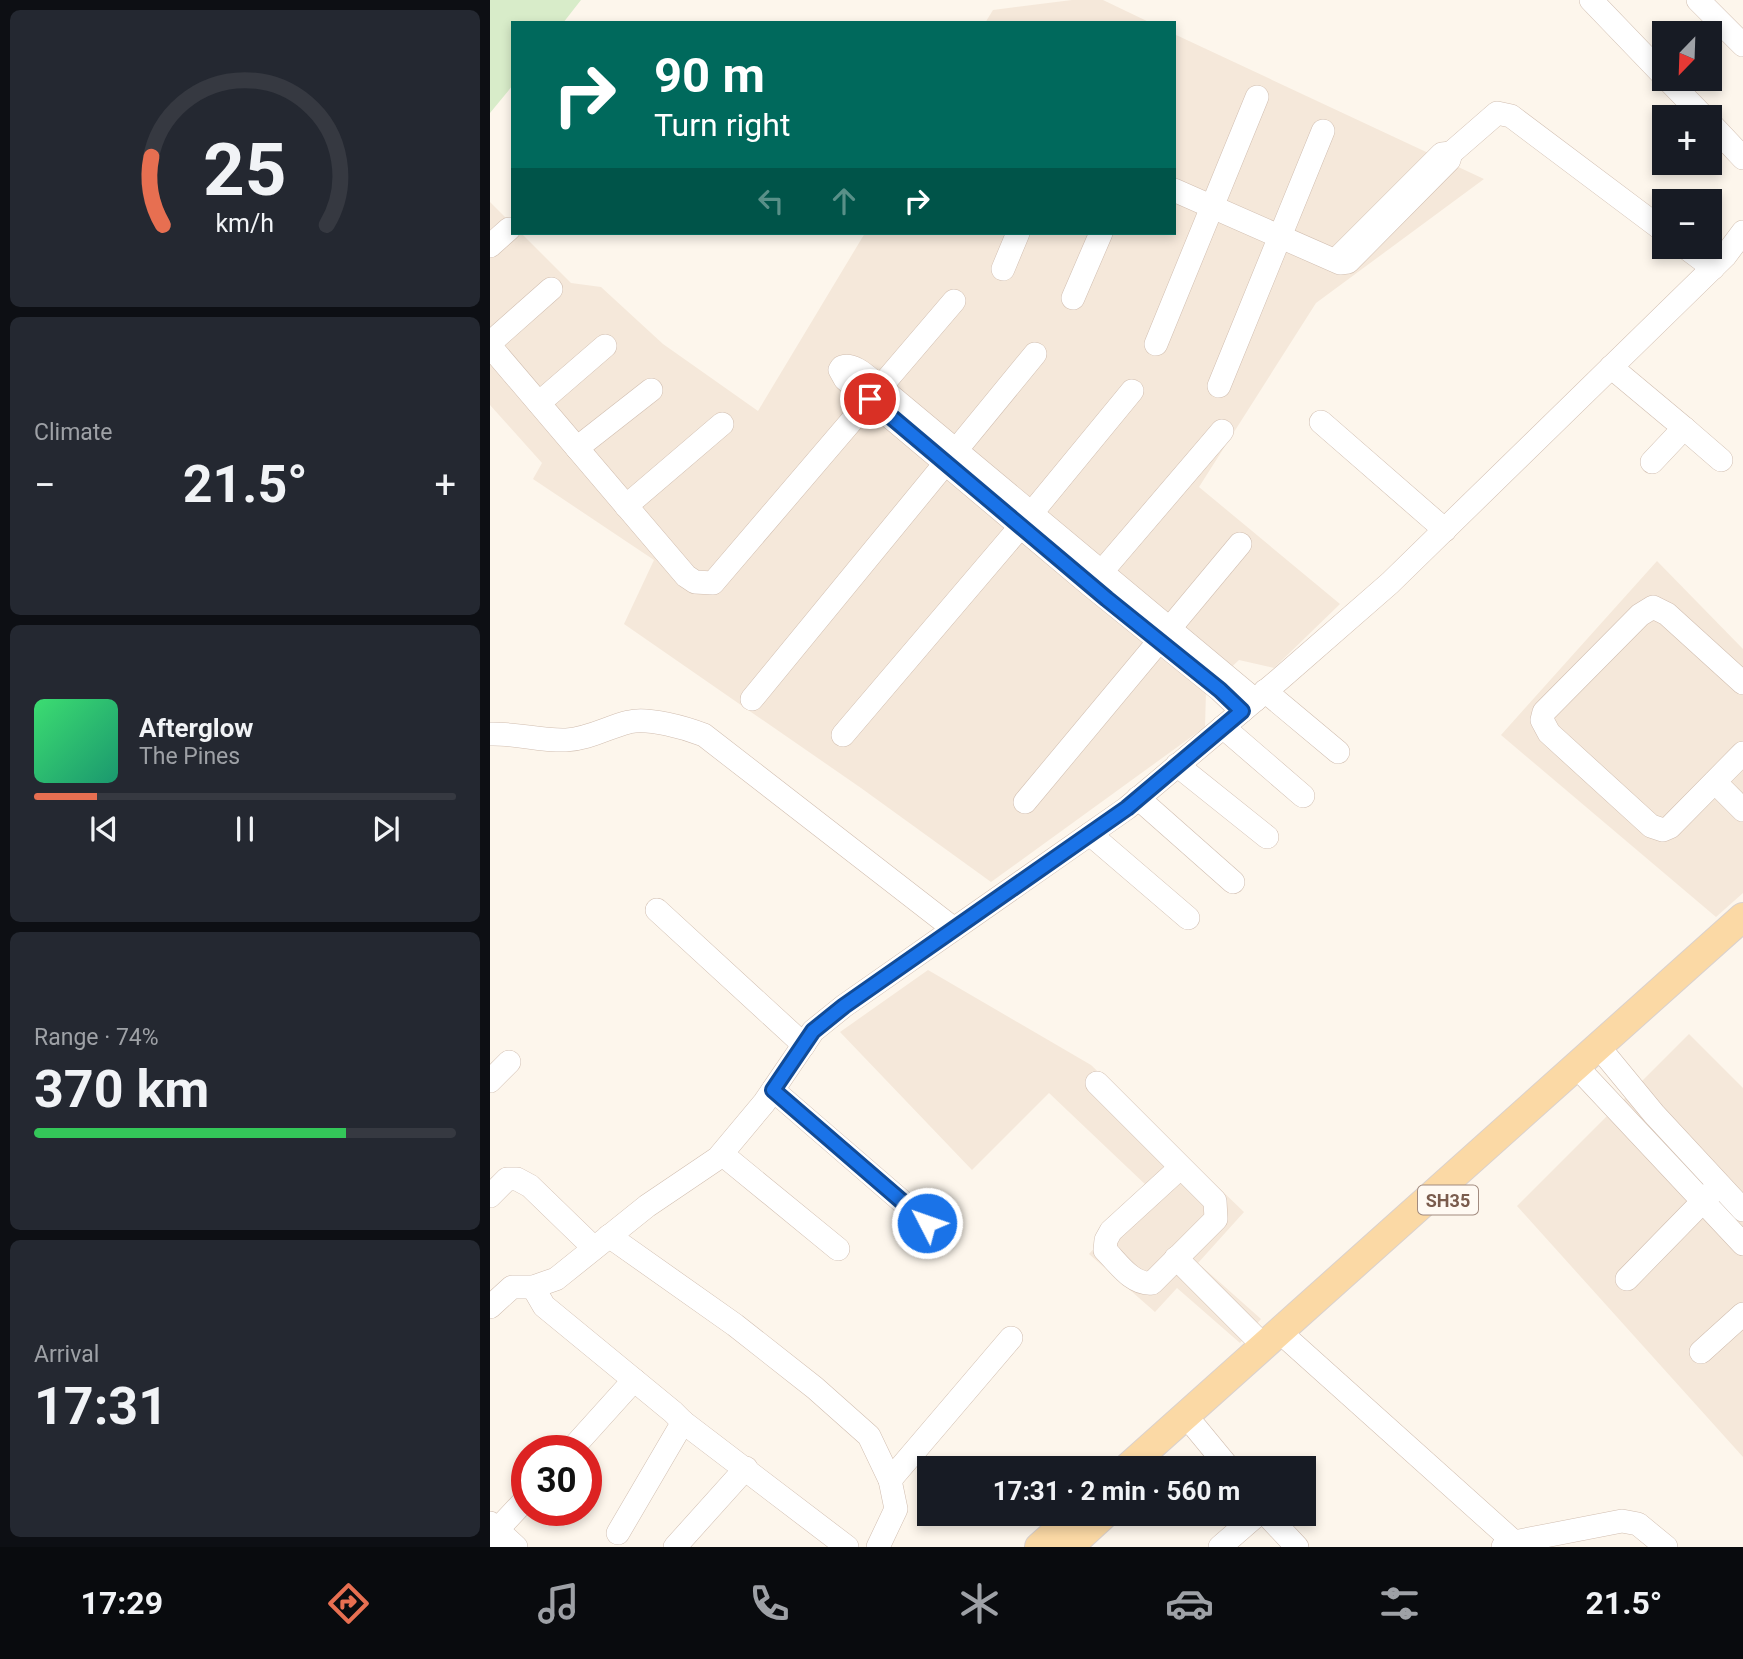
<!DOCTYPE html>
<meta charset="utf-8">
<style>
body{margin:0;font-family:Roboto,sans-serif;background:#242831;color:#f1f3f6;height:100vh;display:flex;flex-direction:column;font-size:26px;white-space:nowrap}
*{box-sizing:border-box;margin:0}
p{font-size:23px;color:#9ea1a6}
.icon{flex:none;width:38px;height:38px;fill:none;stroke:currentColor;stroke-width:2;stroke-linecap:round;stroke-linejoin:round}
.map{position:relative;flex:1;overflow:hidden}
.drawer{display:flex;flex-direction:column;gap:10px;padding:10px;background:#0d0f14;width:490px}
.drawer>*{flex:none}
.hud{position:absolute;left:21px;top:21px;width:665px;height:214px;border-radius:0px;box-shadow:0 4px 10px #0003;background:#00695c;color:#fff;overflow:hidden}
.needle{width:46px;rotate:203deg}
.fabs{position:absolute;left:1162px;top:21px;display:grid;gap:14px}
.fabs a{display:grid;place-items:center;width:70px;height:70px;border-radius:0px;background:#171b24;box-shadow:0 4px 10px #0003;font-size:35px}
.speed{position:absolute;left:21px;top:1435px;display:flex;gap:14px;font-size:35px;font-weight:700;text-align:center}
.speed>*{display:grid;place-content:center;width:91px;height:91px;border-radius:50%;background:#171b24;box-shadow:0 4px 10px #0003;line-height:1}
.speed .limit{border:10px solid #d22;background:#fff;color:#111}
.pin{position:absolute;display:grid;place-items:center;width:60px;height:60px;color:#fff;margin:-30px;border:4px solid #fff;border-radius:50%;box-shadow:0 2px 7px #0007}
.me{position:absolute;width:77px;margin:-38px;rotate:311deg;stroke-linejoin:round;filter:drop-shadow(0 0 5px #0008)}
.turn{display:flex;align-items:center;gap:24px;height:147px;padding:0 28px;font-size:32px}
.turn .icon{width:91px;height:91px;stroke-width:2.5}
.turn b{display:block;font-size:49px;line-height:60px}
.lanes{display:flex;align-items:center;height:66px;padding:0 28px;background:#0003;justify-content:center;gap:35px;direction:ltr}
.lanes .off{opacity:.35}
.big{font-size:52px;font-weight:700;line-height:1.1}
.drawer .tile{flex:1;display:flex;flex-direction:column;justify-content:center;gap:10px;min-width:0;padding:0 24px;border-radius:10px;background:#242831}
.drawer .dial{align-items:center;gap:0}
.dial svg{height:182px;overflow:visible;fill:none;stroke:#363941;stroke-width:7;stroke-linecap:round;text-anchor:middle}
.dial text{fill:#f1f3f6;stroke:none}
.song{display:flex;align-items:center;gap:21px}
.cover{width:84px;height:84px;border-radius:10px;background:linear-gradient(135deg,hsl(140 70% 55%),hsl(160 70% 35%))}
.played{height:7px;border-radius:4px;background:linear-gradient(90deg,#e76f51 15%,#363941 15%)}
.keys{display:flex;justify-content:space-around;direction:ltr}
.heat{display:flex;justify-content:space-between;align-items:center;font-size:38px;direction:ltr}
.charge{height:10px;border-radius:5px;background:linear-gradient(90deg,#34c759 74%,#363941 0)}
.trip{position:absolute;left:427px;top:1456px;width:399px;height:70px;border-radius:0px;background:#171b24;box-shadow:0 4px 10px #0003;font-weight:700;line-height:70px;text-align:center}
.dock{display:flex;height:112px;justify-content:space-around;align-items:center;background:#090b0e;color:#9ea1a6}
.dock .icon{width:49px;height:49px}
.dock .active{color:#e76f51}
.dock b{font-size:32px;color:#f1f3f6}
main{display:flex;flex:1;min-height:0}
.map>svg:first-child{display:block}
.residential{fill:#f5e8da}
.green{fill:#d8ecc9}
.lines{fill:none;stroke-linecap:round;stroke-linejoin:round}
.minor-casing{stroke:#d1beb0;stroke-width:24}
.major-casing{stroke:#dad1cd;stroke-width:30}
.minor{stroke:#fff;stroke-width:23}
.major{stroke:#fbd9a5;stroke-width:28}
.route-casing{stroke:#114b97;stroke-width:18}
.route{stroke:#1a73e8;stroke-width:12}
.labels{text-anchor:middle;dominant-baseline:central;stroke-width:6;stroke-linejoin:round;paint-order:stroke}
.shield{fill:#fffaf3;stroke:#a28b7f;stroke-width:2}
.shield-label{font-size:18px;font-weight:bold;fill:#7a5c4d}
</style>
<main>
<section class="drawer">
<div class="tile dial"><svg viewBox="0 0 100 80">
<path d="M14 69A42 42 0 1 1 86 69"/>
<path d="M14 69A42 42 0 0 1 9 39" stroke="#e76f51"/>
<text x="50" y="56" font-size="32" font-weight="700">25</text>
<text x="50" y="72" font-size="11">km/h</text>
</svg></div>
<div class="tile"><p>Climate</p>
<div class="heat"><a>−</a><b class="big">21.5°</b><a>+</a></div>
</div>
<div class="tile">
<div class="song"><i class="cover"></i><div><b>Afterglow</b><p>The Pines</p></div></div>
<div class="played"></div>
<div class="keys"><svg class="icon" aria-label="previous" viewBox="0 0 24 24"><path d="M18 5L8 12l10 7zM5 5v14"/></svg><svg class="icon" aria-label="pause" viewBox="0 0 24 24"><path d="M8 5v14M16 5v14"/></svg><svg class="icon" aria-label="next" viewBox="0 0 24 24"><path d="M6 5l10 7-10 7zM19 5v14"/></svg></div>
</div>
<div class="tile"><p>Range · 74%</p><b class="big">370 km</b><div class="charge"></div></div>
<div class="tile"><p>Arrival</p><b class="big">17:31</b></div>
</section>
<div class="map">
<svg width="1253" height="1547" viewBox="0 0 1253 1547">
<rect width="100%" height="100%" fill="#fdf6ec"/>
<!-- residential -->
<g class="residential">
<polygon points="582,0 613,0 661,23 495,23 503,10"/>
<polygon points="684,34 994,179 826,303 709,487 850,604 784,668 749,660 716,691 715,727 501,882 371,788 134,624 164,560 43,479 52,463 0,405 0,202 23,225 23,233 31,233 81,283 111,287 173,344 268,411 375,233 684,233"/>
<polygon points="1167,561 1253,649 1253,893 1226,917 1011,735"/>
<polygon points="438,970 601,1065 754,1212 708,1263 771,1319 750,1343 687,1288 665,1312 599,1254 658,1187 559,1093 482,1170 350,1032"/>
<polygon points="1199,1034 1253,1088 1253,1457 1027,1206"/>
</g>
<!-- green -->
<polygon class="green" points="0,0 91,0 73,23 23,23 23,85 0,113"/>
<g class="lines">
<!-- minor casing -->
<g class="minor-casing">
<g id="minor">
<polyline points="1101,0 1174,76"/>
<polyline points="1208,0 1253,45"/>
<polyline points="1177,79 1214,117"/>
<polyline points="1220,123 1253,158"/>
<polyline points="961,153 1007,113 1021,116 1174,231"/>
<polyline points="684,190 850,263 858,262 959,160 961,153 952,154 851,255 850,263"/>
<polyline points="0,246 19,229"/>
<polyline points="1195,247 1223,268"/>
<polyline points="513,269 528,233"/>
<polyline points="583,298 611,233"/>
<polyline points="0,343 61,289"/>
<polyline points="666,344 767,97"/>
<polyline points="0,346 196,576 205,582 223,583 464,301"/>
<polyline points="1121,367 1194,428 1162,462"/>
<polyline points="729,386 833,131"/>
<polyline points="49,403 115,346"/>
<polyline points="831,422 955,530"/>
<polyline points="1194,428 1231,460"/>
<polyline points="87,448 161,390"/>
<polyline points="136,506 232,424"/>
<polyline points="602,583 732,431"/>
<polyline points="1253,683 1177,614 1163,607 1150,615 1054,712 1052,720 1059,733 1161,826 1173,830 1180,827 1253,753"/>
<polyline points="775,691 848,752"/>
<polyline points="262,699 545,354"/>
<path d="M752,711L730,690L600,585L355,379L350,370L352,367C366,363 379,379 390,387L765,700"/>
<polyline points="733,727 813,796"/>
<path d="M0,734C25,733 51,741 76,740C99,739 118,727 139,722C158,717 196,728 214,735L464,929"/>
<polyline points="353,735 531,526 642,391"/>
<polyline points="687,765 777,837"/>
<polyline points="1225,782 1253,810"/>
<polyline points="648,798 743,882"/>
<polyline points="535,802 750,544"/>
<polyline points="600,834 698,918"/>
<polyline points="167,910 314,1045"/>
<polyline points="1108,1046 1164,1114 1253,1210"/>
<polyline points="1086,1066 1253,1244"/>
<polyline points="0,1081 19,1062"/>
<path d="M607,1083L725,1201L726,1219L662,1283C642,1285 628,1263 615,1250L616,1240L621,1231L691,1167"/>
<polyline points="283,1090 437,1223"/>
<polyline points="232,1154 348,1249"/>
<polyline points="0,1196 17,1179 27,1179 40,1186 104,1248"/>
<polyline points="119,1236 245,1325 325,1388 379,1436 400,1480 406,1509 388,1547"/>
<polyline points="686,1258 774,1346"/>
<polyline points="1137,1279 1223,1191"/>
<polyline points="43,1287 54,1306 183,1412 193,1422 357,1547"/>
<polyline points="0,1307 22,1287 43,1287 66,1279 157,1206 228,1158 274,1103 323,1031 354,1006 637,808 790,679 900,583 1235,256 1253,232"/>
<polyline points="790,1332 1024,1542"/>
<polyline points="1211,1352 1253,1314"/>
<polyline points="706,1428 739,1468"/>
<polyline points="80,1451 144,1380"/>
<polyline points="400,1480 521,1338"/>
<polyline points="776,1514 807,1547"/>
<polyline points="0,1523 26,1547"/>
<polyline points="128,1533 193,1422"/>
<polyline points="0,1542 6,1531 37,1498"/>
<polyline points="185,1547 256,1468"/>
<polyline points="730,1547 768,1514"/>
<polyline points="1013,1547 1024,1542 1132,1521 1148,1524 1176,1547"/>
</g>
</g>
<!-- major casing -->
<g class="major-casing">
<g id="major">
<polyline points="637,1468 1253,917"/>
<polyline points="549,1547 586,1514"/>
<polyline points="579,1547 615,1514"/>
</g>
</g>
<!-- minor -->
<use href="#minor" class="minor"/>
<!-- major -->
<use href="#major" class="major"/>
</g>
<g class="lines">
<!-- route casing -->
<g class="route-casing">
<polyline id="route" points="380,399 617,599 730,690 752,711 637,808 354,1006 323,1031 283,1090 437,1223"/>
</g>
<!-- route -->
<use href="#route" class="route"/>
</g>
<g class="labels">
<!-- shield labels -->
<rect class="shield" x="928" y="1185.5" width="60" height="29" rx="5"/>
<g class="shield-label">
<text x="958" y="1200">SH35</text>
</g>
</g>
</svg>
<div class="fabs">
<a><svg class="needle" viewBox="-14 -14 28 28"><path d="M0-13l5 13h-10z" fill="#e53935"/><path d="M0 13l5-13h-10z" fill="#9ea1a6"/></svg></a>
<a>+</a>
<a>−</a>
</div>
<div class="speed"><div class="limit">30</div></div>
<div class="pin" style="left:380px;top:399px;background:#d93025"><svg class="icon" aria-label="arrive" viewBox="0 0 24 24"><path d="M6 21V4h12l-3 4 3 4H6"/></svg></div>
<svg class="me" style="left:437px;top:1223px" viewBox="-20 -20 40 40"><circle r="17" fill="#1a73e8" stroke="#fff" stroke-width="3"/><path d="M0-11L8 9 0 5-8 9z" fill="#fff"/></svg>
<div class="trip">17:31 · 2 min · 560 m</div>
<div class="hud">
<div class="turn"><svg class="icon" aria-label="right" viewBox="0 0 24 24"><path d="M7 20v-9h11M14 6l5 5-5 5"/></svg><div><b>90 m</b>Turn right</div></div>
<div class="lanes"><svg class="icon off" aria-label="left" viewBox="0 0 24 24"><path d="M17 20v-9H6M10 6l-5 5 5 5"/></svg><svg class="icon off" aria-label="ahead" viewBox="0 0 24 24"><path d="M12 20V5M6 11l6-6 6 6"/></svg><svg class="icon" aria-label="right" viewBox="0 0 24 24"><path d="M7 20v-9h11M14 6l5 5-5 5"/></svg></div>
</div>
</div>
</main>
<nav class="dock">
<b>17:29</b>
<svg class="icon active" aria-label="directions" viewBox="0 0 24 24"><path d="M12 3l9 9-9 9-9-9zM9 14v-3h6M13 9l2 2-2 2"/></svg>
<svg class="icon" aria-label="music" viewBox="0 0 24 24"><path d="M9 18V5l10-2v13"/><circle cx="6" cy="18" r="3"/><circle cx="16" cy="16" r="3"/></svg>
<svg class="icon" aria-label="phone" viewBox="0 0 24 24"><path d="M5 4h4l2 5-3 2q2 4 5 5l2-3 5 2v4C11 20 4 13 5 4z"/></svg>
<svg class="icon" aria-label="climate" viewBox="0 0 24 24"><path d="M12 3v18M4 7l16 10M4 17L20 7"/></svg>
<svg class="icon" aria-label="car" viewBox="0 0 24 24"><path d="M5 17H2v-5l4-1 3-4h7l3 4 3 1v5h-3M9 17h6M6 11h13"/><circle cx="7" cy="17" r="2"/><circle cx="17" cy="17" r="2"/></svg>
<svg class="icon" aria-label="filters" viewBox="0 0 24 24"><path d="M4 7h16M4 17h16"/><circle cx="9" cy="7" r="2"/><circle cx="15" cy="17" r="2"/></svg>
<b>21.5°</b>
</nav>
